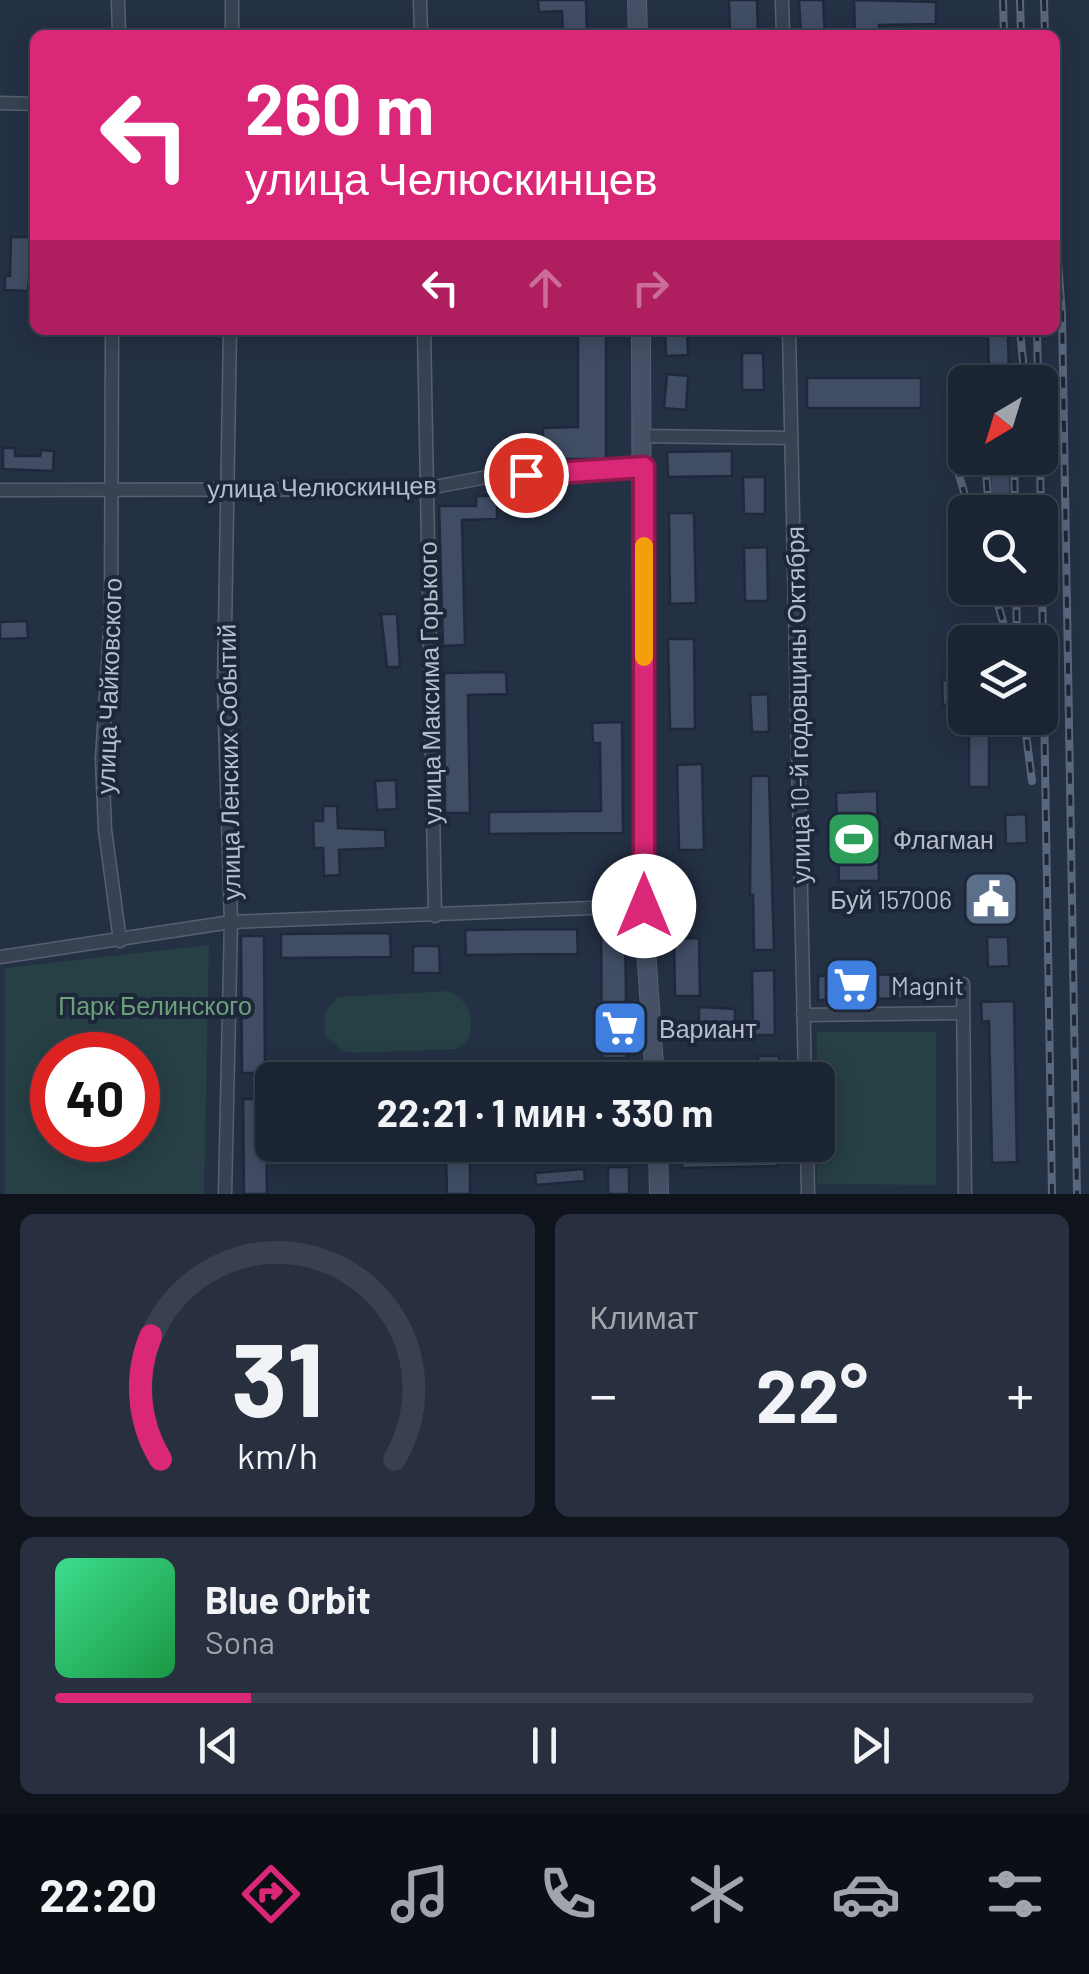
<!DOCTYPE html>
<html lang="ru">
<meta charset="utf-8">
<style>
body{margin:0;font-family:Barlow,sans-serif;background:#28303f;color:#f1f3f6;height:100vh;display:flex;flex-direction:column;font-size:38px;white-space:nowrap}
*{box-sizing:border-box;margin:0}
p{font-size:32px;color:#a0a4ac}
.icon{flex:none;width:55px;height:55px;fill:none;stroke:currentColor;stroke-width:2;stroke-linecap:round;stroke-linejoin:round}
.map{position:relative;height:1194px;overflow:hidden}
.sheet{display:flex;flex-direction:column;gap:20px;padding:20px;background:#0f141c;flex:1}
.sheet>*{flex:none}
.banner{position:absolute;left:30px;top:30px;width:1030px;height:305px;border-radius:15px;box-shadow:0 5px 25px #0003,0 0 0 2px #39414e;background:#db2777;color:#fff;overflow:hidden}
.needle{width:65px;rotate:218deg}
.controls{position:absolute;left:948px;top:365px;display:grid;gap:20px}
.controls a{display:grid;place-items:center;width:110px;height:110px;border-radius:15px;background:#1b2433;box-shadow:0 5px 25px #0003,0 0 0 2px #39414e;font-size:50px}
.speed{position:absolute;left:30px;top:1032px;display:flex;gap:20px;font-size:50px;font-weight:700;text-align:center}
.speed>*{display:grid;place-content:center;width:130px;height:130px;border-radius:50%;background:#1b2433;box-shadow:0 5px 25px #0003,0 0 0 2px #39414e;line-height:1}
.speed .limit{border:15px solid #d22;background:#fff;color:#111}
.pin{position:absolute;display:grid;place-items:center;width:85px;height:85px;color:#fff;margin:-42px;border:5px solid #fff;border-radius:50%;box-shadow:0 2px 10px #0007}
.me{position:absolute;width:110px;margin:-55px;rotate:0deg;stroke-linejoin:round;filter:drop-shadow(0 0 8px #0008)}
.turn{display:flex;align-items:center;gap:35px;height:210px;padding:0 50px;font-size:45px}
.turn .icon{width:130px;height:130px;stroke-width:2.5}
.turn b{display:block;font-size:70px;line-height:85px}
.lanes{display:flex;align-items:center;height:95px;padding:0 50px;background:#0003;justify-content:center;gap:50px;direction:ltr}
.lanes .off{opacity:.35}
.big{font-size:75px;font-weight:700;line-height:1.1}
.sheet .tile{flex:1;display:flex;flex-direction:column;justify-content:center;gap:15px;min-width:0;padding:0 35px;border-radius:15px;background:#28303f}
.sheet .dial{align-items:center;gap:0}
.dial svg{height:260px;overflow:visible;fill:none;stroke:#39414e;stroke-width:7;stroke-linecap:round;text-anchor:middle}
.dial text{fill:#f1f3f6;stroke:none}
.song{display:flex;align-items:center;gap:30px}
.cover{width:120px;height:120px;border-radius:15px;background:linear-gradient(135deg,hsl(150 70% 55%),hsl(140 70% 35%))}
.played{height:10px;border-radius:5px;background:linear-gradient(90deg,#db2777 20%,#39414e 20%)}
.keys{display:flex;justify-content:space-around;direction:ltr}
.heat{display:flex;justify-content:space-between;align-items:center;font-size:55px;direction:ltr}
.sheet .tiles{flex:1;display:grid;gap:20px;grid-template-columns:1fr 1fr}
.tile:last-child{grid-column:span 2}
.trip{position:absolute;left:255px;top:1062px;width:580px;height:100px;border-radius:15px;background:#1b2433;box-shadow:0 5px 25px #0003,0 0 0 2px #39414e;font-weight:700;line-height:100px;text-align:center}
.dock{display:flex;height:160px;justify-content:space-around;align-items:center;background:#0b0e14;color:#a0a4ac}
.dock .icon{width:70px;height:70px}
.dock .current{color:#db2777}
.dock b{font-size:45px;color:#f1f3f6}
.map>svg:first-child{display:block}
.green{fill:#264045;fill-rule:evenodd}
.building{fill:#404d64;stroke:#1f293b;stroke-width:2.5}
.lines{fill:none;stroke-linecap:round;stroke-linejoin:round}
.street-casing{stroke:#576071;stroke-width:15}
.secondary-casing{stroke:#576071;stroke-width:20}
.street{stroke:#384253;stroke-width:12}
.secondary{stroke:#465167;stroke-width:18}
.rail-casing{stroke:#5a667b;stroke-width:8}
.rail{stroke:#1d2739;stroke-width:4;stroke-dasharray:11;stroke-linecap:butt}
.route-casing{stroke:#8e194d;stroke-width:25}
.route{stroke:#db2777;stroke-width:18}
.slow{stroke:#f59e0b;stroke-width:18}
.labels{text-anchor:middle;dominant-baseline:central;stroke-width:8;stroke-linejoin:round;paint-order:stroke}
.street-label{font-size:25px;fill:#b6becd;stroke:#1d2739}
.poi-label{font-size:25px;fill:#b6becd;stroke:#1d2739;text-anchor:start}
.park-label{font-size:25px;fill:#6ba07a;stroke:#1d2739}
</style>
<div class="map">
<svg width="1089" height="1194" viewBox="0 0 1089 1194">
<rect width="100%" height="100%" fill="#243044"/>
<!-- green -->
<g class="green">
<path d="M209,945L204,1194H5V968ZM52,1055H138V1140H52Z"/>
<path d="M449,991C472,1003 475,1019 467,1042L456,1049L354,1053L343,1051L325,1035V1012L338,997Z"/>
<polygon points="817,1032 936,1032 936,1185 817,1184"/>
</g>
<!-- building -->
<g class="building">
<polygon points="538,0 586,0 587,35 563,35 562,11 539,12"/>
<polygon points="729,0 757,0 758,34 730,35"/>
<polygon points="799,0 823,0 825,35 801,35"/>
<polygon points="854,0 936,2 936,24 879,25 879,35 855,35"/>
<polygon points="11,237 33,237 28,291 5,290 5,276 10,276"/>
<polygon points="578,330 606,330 606,459 543,459 543,428 578,427"/>
<polygon points="665,330 687,330 688,355 666,356"/>
<polygon points="988,330 1008,330 1009,382 989,382"/>
<polygon points="742,353 763,353 764,390 742,390"/>
<polygon points="667,374 688,376 686,410 664,408"/>
<rect x="807" y="378" width="114" height="30"/>
<polygon points="3,448 15,448 15,456 40,456 41,450 54,451 53,471 3,469"/>
<polygon points="732,451 732,476 668,477 667,452"/>
<polygon points="990,458 1010,458 1011,497 990,498"/>
<polygon points="743,477 765,477 765,514 744,514"/>
<polygon points="476,496 497,496 497,519 462,520 465,645 443,646 439,506 476,506"/>
<polygon points="669,513 694,513 696,603 670,604"/>
<polygon points="767,547 768,601 745,601 744,548"/>
<polygon points="381,614 397,614 400,667 387,667"/>
<polygon points="27,621 28,638 0,639 0,622"/>
<polygon points="668,639 694,639 695,729 670,729"/>
<polygon points="506,672 507,694 468,695 470,813 445,813 444,673"/>
<polygon points="942,680 963,680 964,704 943,705"/>
<polygon points="768,694 769,732 752,732 750,695"/>
<polygon points="622,722 623,833 489,834 489,812 601,811 600,743 593,743 592,723"/>
<polygon points="969,724 989,725 989,787 969,787"/>
<polygon points="702,764 704,850 679,850 677,765"/>
<polygon points="751,776 769,776 774,950 754,950 753,895 750,895"/>
<polygon points="396,780 397,809 377,810 375,781"/>
<polygon points="877,791 879,881 839,881 836,793"/>
<polygon points="323,806 337,806 338,828 385,830 386,848 339,850 340,875 324,876 323,848 314,848 313,821 323,821"/>
<polygon points="1026,814 1027,843 1006,844 1005,815"/>
<polygon points="982,881 1002,882 1001,916 982,915"/>
<polygon points="577,929 578,954 466,955 465,930"/>
<polygon points="601,930 625,930 627,1058 602,1058"/>
<polygon points="390,933 391,957 281,958 281,934"/>
<polygon points="241,936 264,936 265,1073 242,1073"/>
<polygon points="987,937 1008,937 1009,966 988,967"/>
<polygon points="699,938 700,996 675,996 674,939"/>
<polygon points="413,946 439,946 440,973 413,973"/>
<polygon points="774,970 775,1035 753,1035 752,971"/>
<polygon points="912,974 913,998 818,1000 818,976"/>
<polygon points="1014,1001 1017,1162 992,1163 989,1021 982,1022 981,1002"/>
<polygon points="699,1007 735,1009 735,1024 699,1023"/>
<polygon points="758,1056 779,1056 780,1080 675,1080 675,1065 758,1064"/>
<polygon points="243,1099 266,1099 267,1194 244,1194"/>
<polygon points="400,1145 513,1145 513,1155 470,1155 470,1194 447,1194 446,1156 400,1156"/>
<polygon points="681,1145 777,1145 777,1166 682,1168"/>
<rect x="608" y="1167" width="21" height="27"/>
<polygon points="584,1169 585,1181 536,1185 535,1173"/>
</g>
<g class="lines">
<!-- street casing -->
<g class="street-casing">
<g id="street">
<polyline points="118,0 119,35"/>
<polyline points="420,0 421,35"/>
<polyline points="782,0 783,35"/>
<polyline points="232,35 232,0"/>
<polyline points="0,103 35,104"/>
<polyline points="112,330 111,617 102,759 105,830 120,941"/>
<polyline points="424,330 435,916"/>
<polyline points="789,330 805,1080"/>
<polyline points="644,436 791,438"/>
<polyline points="0,490 424,489 487,477 643,467"/>
<polyline points="0,957 231,922 643,906"/>
<polyline points="963,984 965,1194"/>
<polyline points="803,1015 963,1013"/>
<polyline points="807,1145 808,1194"/>
<polyline points="225,1194 231,922 224,689 230,330"/>
</g>
</g>
<!-- secondary casing -->
<g class="secondary-casing">
<g id="secondary">
<polyline points="637,0 638,35"/>
<polyline points="641,330 643,906 655,1080"/>
<polyline points="658,1145 659,1194"/>
</g>
</g>
<!-- street -->
<use href="#street" class="street"/>
<!-- secondary -->
<use href="#secondary" class="secondary"/>
<!-- rail casing -->
<g class="rail-casing">
<g id="rail">
<polyline points="1003,0 1004,35"/>
<polyline points="1020,0 1021,35"/>
<polyline points="1044,0 1045,35"/>
<polyline points="1055,223 1062,314 1077,1194"/>
<polyline points="1020,330 1025,382"/>
<polyline points="1037,330 1038,382"/>
<polyline points="950,445 970,512"/>
<polyline points="985,458 989,512"/>
<polyline points="1014,458 1015,512"/>
<polyline points="1040,458 1052,1194"/>
<polyline points="993,588 1009,642"/>
<polyline points="1016,588 1017,642"/>
<polyline points="1024,718 1032,781"/>
</g>
</g>
<!-- rail -->
<use href="#rail" class="rail"/>
</g>
<g class="lines">
<!-- route casing -->
<g class="route-casing">
<polyline id="route" points="526,475 644,467 644,906"/>
</g>
<!-- route -->
<use href="#route" class="route"/>
<!-- slow -->
<polyline class="slow" points="644,546 644,657"/>
</g>
<!-- icons -->
<defs>
<g id="stadium-square" transform="scale(2.875)"><rect x="-9" y="-9" width="18" height="18" rx="4" fill="#2e9e5b" stroke="#1d2739"/><path d="M0-5a6.5 5 0 1 0 0 10a6.5 5 0 1 0 0-10ZM-3.5-1.8h7v3.6h-7Z" fill="#fff"/></g>
<g id="civic-square" transform="scale(2.875)"><rect x="-9" y="-9" width="18" height="18" rx="4" fill="#5c6f8a" stroke="#1d2739"/><path d="M-.6-6.5H3V-4.5H.6V-3L4-1V1h2V6H-6V1h2V-1L-.6-3ZM-1.2 2.5V6h2.4V2.5Z" fill="#fff"/></g>
<g id="supermarket-square" transform="scale(2.875)"><rect x="-9" y="-9" width="18" height="18" rx="4" fill="#3f7fe0" stroke="#1d2739"/><path d="M-6-5.5h2.5l.6 2H6L4.5 2H-2.5L-4.4-4H-6ZM-1.5 3.2a1.3 1.3 0 1 0 .1 0ZM3 3.2a1.3 1.3 0 1 0 .1 0Z" fill="#fff"/></g>
</defs>
<g fill-rule="evenodd">
<use href="#stadium-square" x="854" y="839"/>
<use href="#civic-square" x="991" y="899"/>
<use href="#supermarket-square" x="852" y="985"/>
<use href="#supermarket-square" x="620" y="1028"/>
</g>
<g class="labels">
<!-- street labels -->
<g class="street-label">
<text transform="translate(322 486) rotate(-1)">улица Челюскинцев</text>
<text transform="translate(429 683) rotate(-91)">улица Максима Горького</text>
<text transform="translate(108 686) rotate(-88)">улица Чайковского</text>
<text transform="translate(797 705) rotate(-91)">улица 10-й годовщины Октября</text>
<text transform="translate(228 762) rotate(-91)">улица Ленских Событий</text>
</g>
<!-- poi labels -->
<g class="poi-label">
<text x="893" y="839">Флагман</text>
<text x="952" y="899" text-anchor="end">Буй 157006</text>
<text x="891" y="985">Magnit</text>
<text x="659" y="1028">Вариант</text>
</g>
<!-- park labels -->
<g class="park-label">
<text x="155" y="1005">Парк Белинского</text>
</g>
</g>
</svg>
<div class="controls">
<a><svg class="needle" viewBox="-14 -14 28 28"><path d="M0-13l5 13h-10z" fill="#e53935"/><path d="M0 13l5-13h-10z" fill="#a0a4ac"/></svg></a>
<a><svg class="icon" aria-label="search" viewBox="0 0 24 24"><circle cx="10" cy="10" r="6"/><path d="M15 15l6 6"/></svg></a>
<a><svg class="icon" aria-label="layers" viewBox="0 0 24 24"><path d="M12 4l9 5-9 5-9-5zM3 14l9 5 9-5"/></svg></a>
</div>
<div class="speed"><div class="limit">40</div></div>
<div class="pin" style="left:526px;top:475px;background:#d93025"><svg class="icon" aria-label="arrive" viewBox="0 0 24 24"><path d="M6 21V4h12l-3 4 3 4H6"/></svg></div>
<svg class="me" style="left:644px;top:906px" viewBox="-20 -20 40 40"><circle r="19" fill="#fff"/><path d="M0-13L10 11 0 6-10 11z" fill="#db2777"/></svg>
<div class="trip">22:21 · 1 мин · 330 m</div>
<div class="banner">
<div class="turn"><svg class="icon" aria-label="left" viewBox="0 0 24 24"><path d="M17 20v-9H6M10 6l-5 5 5 5"/></svg><div><b>260 m</b>улица Челюскинцев</div></div>
<div class="lanes"><svg class="icon" aria-label="left" viewBox="0 0 24 24"><path d="M17 20v-9H6M10 6l-5 5 5 5"/></svg><svg class="icon off" aria-label="ahead" viewBox="0 0 24 24"><path d="M12 20V5M6 11l6-6 6 6"/></svg><svg class="icon off" aria-label="right" viewBox="0 0 24 24"><path d="M7 20v-9h11M14 6l5 5-5 5"/></svg></div>
</div>
</div>
<section class="sheet">
<div class="tiles">
<div class="tile dial"><svg viewBox="0 0 100 80">
<path d="M14 69A42 42 0 1 1 86 69"/>
<path d="M14 69A42 42 0 0 1 11 31" stroke="#db2777"/>
<text x="50" y="56" font-size="32" font-weight="700">31</text>
<text x="50" y="72" font-size="11">km/h</text>
</svg></div>
<div class="tile"><p>Климат</p>
<div class="heat"><a>−</a><b class="big">22°</b><a>+</a></div>
</div>
<div class="tile">
<div class="song"><i class="cover"></i><div><b>Blue Orbit</b><p>Sona</p></div></div>
<div class="played"></div>
<div class="keys"><svg class="icon" aria-label="previous" viewBox="0 0 24 24"><path d="M18 5L8 12l10 7zM5 5v14"/></svg><svg class="icon" aria-label="pause" viewBox="0 0 24 24"><path d="M8 5v14M16 5v14"/></svg><svg class="icon" aria-label="next" viewBox="0 0 24 24"><path d="M6 5l10 7-10 7zM19 5v14"/></svg></div>
</div>
</div>
</section>
<nav class="dock">
<b>22:20</b>
<svg class="icon current" aria-label="directions" viewBox="0 0 24 24"><path d="M12 3l9 9-9 9-9-9zM9 14v-3h6M13 9l2 2-2 2"/></svg>
<svg class="icon" aria-label="music" viewBox="0 0 24 24"><path d="M9 18V5l10-2v13"/><circle cx="6" cy="18" r="3"/><circle cx="16" cy="16" r="3"/></svg>
<svg class="icon" aria-label="phone" viewBox="0 0 24 24"><path d="M5 4h4l2 5-3 2q2 4 5 5l2-3 5 2v4C11 20 4 13 5 4z"/></svg>
<svg class="icon" aria-label="climate" viewBox="0 0 24 24"><path d="M12 3v18M4 7l16 10M4 17L20 7"/></svg>
<svg class="icon" aria-label="car" viewBox="0 0 24 24"><path d="M5 17H2v-5l4-1 3-4h7l3 4 3 1v5h-3M9 17h6M6 11h13"/><circle cx="7" cy="17" r="2"/><circle cx="17" cy="17" r="2"/></svg>
<svg class="icon" aria-label="filters" viewBox="0 0 24 24"><path d="M4 7h16M4 17h16"/><circle cx="9" cy="7" r="2"/><circle cx="15" cy="17" r="2"/></svg>
</nav>
